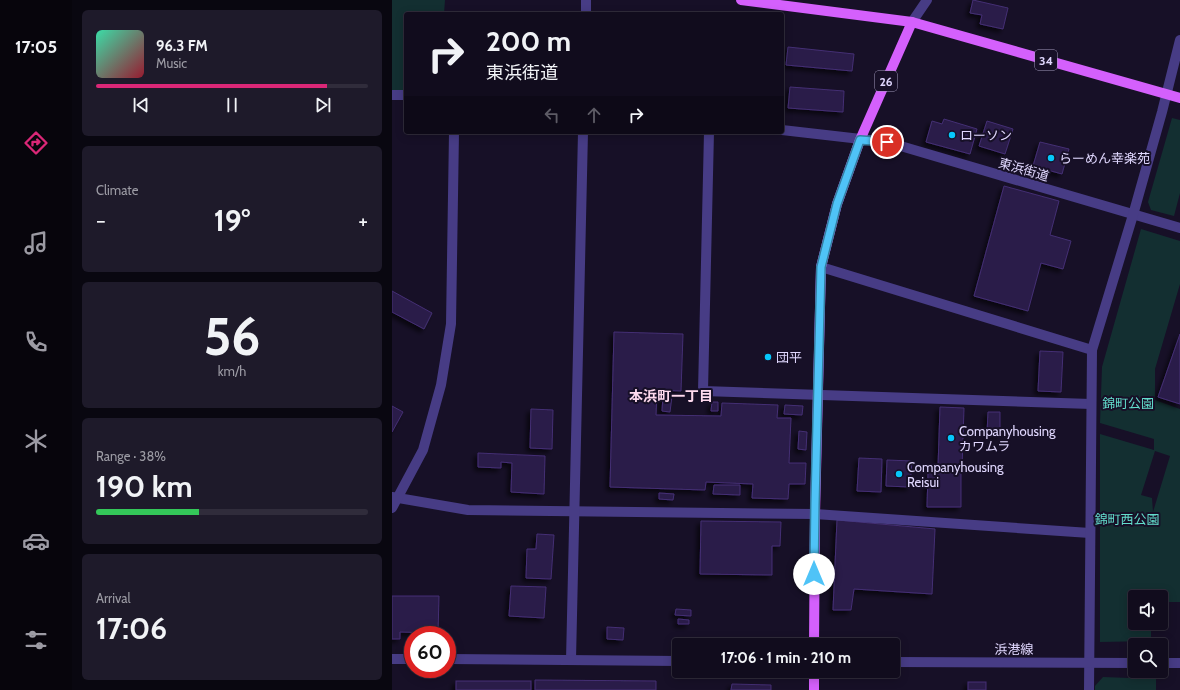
<!DOCTYPE html>
<meta charset="utf-8">
<style>
body{margin:0;font-family:Cabin,"Noto Sans JP",sans-serif;background:#1e1a2a;color:#f1f3f6;height:100vh;display:flex;flex-direction:column;font-size:15px;white-space:nowrap}
*{box-sizing:border-box;margin:0}
p{font-size:13px;color:#9c9ba4}
.icon{flex:none;width:22px;height:22px;fill:none;stroke:currentColor;stroke-width:2;stroke-linecap:round;stroke-linejoin:round}
.map{position:relative;flex:1;overflow:hidden}
.side{display:flex;flex-direction:column;gap:10px;padding:10px;background:#090710;width:320px}
.side>*{flex:none}
.guide{position:absolute;left:12px;top:12px;width:380px;height:122px;border-radius:4px;box-shadow:0 2px 10px #0003,0 0 0 1px #302c3b;background:#110c1d;color:#f1f3f6;overflow:hidden}
.fabs{position:absolute;left:736px;top:590px;display:grid;gap:8px}
.fabs a{display:grid;place-items:center;width:40px;height:40px;border-radius:4px;background:#110c1d;box-shadow:0 2px 10px #0003,0 0 0 1px #302c3b;font-size:20px}
.speed{position:absolute;left:12px;top:626px;display:flex;gap:8px;font-size:20px;font-weight:700;text-align:center}
.speed>*{display:grid;place-content:center;width:52px;height:52px;border-radius:50%;background:#110c1d;box-shadow:0 2px 10px #0003,0 0 0 1px #302c3b;line-height:1}
.speed .limit{border:6px solid #d22;background:#fff;color:#111}
.pin{position:absolute;display:grid;place-items:center;width:34px;height:34px;color:#fff;margin:-17px;border:2px solid #fff;border-radius:50%;box-shadow:0 1px 4px #0007}
.me{position:absolute;width:44px;margin:-22px;rotate:0deg;stroke-linejoin:round;filter:drop-shadow(0 0 3px #0008)}
.turn{display:flex;align-items:center;gap:14px;height:84px;padding:0 16px;font-size:18px}
.turn .icon{width:52px;height:52px;stroke-width:2.5}
.turn b{display:block;font-size:28px;line-height:34px}
.lanes{display:flex;align-items:center;height:38px;padding:0 16px;background:#0003;justify-content:center;gap:20px;direction:ltr}
.lanes .off{opacity:.35}
.big{font-size:30px;font-weight:700;line-height:1.1}
.side .card{flex:1;display:flex;flex-direction:column;justify-content:center;gap:6px;min-width:0;padding:0 14px;border-radius:6px;background:#1e1a2a}
.side .dial{align-items:center;gap:0}
.dial b{font-size:52px;line-height:1}
.song{display:flex;align-items:center;gap:12px}
.cover{width:48px;height:48px;border-radius:6px;background:linear-gradient(135deg,hsl(160 70% 55%),hsl(350 70% 35%))}
.played{height:4px;border-radius:2px;background:linear-gradient(90deg,#db2777 85%,#302c3b 85%)}
.keys{display:flex;justify-content:space-around;direction:ltr}
.heat{display:flex;justify-content:space-between;align-items:center;font-size:22px;direction:ltr}
.charge{height:6px;border-radius:3px;background:linear-gradient(90deg,#34c759 38%,#302c3b 0)}
.trip{position:absolute;left:280px;top:638px;width:228px;height:40px;border-radius:4px;background:#110c1d;box-shadow:0 2px 10px #0003,0 0 0 1px #302c3b;font-weight:700;line-height:40px;text-align:center}
main{display:flex;flex:1;min-height:0}
.tabs{display:flex;flex-direction:column;width:72px;justify-content:space-around;align-items:center;background:#07050c;color:#9c9ba4}
.tabs .icon{width:28px;height:28px}
.tabs .selected{color:#db2777}
.tabs b{font-size:18px;color:#f1f3f6}
.map>svg:first-child{display:block}
.green{fill:#132f31;fill-rule:evenodd}
.building{fill:#2a1c48;stroke:#442f74;filter:url(#shadow)}
.lines{fill:none;stroke-linecap:round;stroke-linejoin:round}
.minor{stroke:#473c85;stroke-width:10}
.tertiary{stroke:#473c85;stroke-width:10}
.primary{stroke:#d460fc;stroke-width:10}
.route-casing{stroke:#337fa1;stroke-width:10}
.route{stroke:#4fc3f7;stroke-width:7}
.poi-dot{fill:#06c7fb;stroke:#171027;stroke-width:1.5}
.labels{text-anchor:middle;dominant-baseline:central;stroke-width:4;stroke-linejoin:round;paint-order:stroke}
.shield{fill:#171027;stroke:#a49bbe;stroke-width:1}
.shield-label{font-size:12px;font-weight:bold;fill:#e0d7fe}
.poi-label{font-size:13px;fill:#e0d7fe;stroke:#171027;text-anchor:start}
.street-label{font-size:13px;fill:#e0d7fe;stroke:#171027}
.park-label{font-size:13px;fill:#63decd;stroke:#171027}
.neighbourhood-label{font-size:14px;font-weight:bold;fill:#fed9ed;stroke:#171027}
</style>
<main>
<nav class="tabs">
<b>17:05</b>
<svg class="icon selected" aria-label="directions" viewBox="0 0 24 24"><path d="M12 3l9 9-9 9-9-9zM9 14v-3h6M13 9l2 2-2 2"/></svg>
<svg class="icon" aria-label="music" viewBox="0 0 24 24"><path d="M9 18V5l10-2v13"/><circle cx="6" cy="18" r="3"/><circle cx="16" cy="16" r="3"/></svg>
<svg class="icon" aria-label="phone" viewBox="0 0 24 24"><path d="M5 4h4l2 5-3 2q2 4 5 5l2-3 5 2v4C11 20 4 13 5 4z"/></svg>
<svg class="icon" aria-label="climate" viewBox="0 0 24 24"><path d="M12 3v18M4 7l16 10M4 17L20 7"/></svg>
<svg class="icon" aria-label="car" viewBox="0 0 24 24"><path d="M5 17H2v-5l4-1 3-4h7l3 4 3 1v5h-3M9 17h6M6 11h13"/><circle cx="7" cy="17" r="2"/><circle cx="17" cy="17" r="2"/></svg>
<svg class="icon" aria-label="filters" viewBox="0 0 24 24"><path d="M4 7h16M4 17h16"/><circle cx="9" cy="7" r="2"/><circle cx="15" cy="17" r="2"/></svg>
</nav>
<section class="side">
<div class="card">
<div class="song"><i class="cover"></i><div><b>96.3 FM</b><p>Music</p></div></div>
<div class="played"></div>
<div class="keys"><svg class="icon" aria-label="previous" viewBox="0 0 24 24"><path d="M18 5L8 12l10 7zM5 5v14"/></svg><svg class="icon" aria-label="pause" viewBox="0 0 24 24"><path d="M8 5v14M16 5v14"/></svg><svg class="icon" aria-label="next" viewBox="0 0 24 24"><path d="M6 5l10 7-10 7zM19 5v14"/></svg></div>
</div>
<div class="card"><p>Climate</p>
<div class="heat"><a>−</a><b class="big">19°</b><a>+</a></div>
</div>
<div class="card dial"><b>56</b><p>km/h</p></div>
<div class="card"><p>Range · 38%</p><b class="big">190 km</b><div class="charge"></div></div>
<div class="card"><p>Arrival</p><b class="big">17:06</b></div>
</section>
<div class="map">
<svg width="788" height="690" viewBox="0 0 788 690">
<defs>
<filter id="shadow"><feDropShadow dx="-3.5" dy="3.5" stdDeviation="2" flood-color="#0009"/></filter>
</defs>
<rect width="100%" height="100%" fill="#171027"/>
<!-- green -->
<g class="green">
<polygon points="0,0 53,0 52,14 14,14 14,91 0,91"/>
<polygon points="780,118 788,120 788,193 782,216 759,210 756,202"/>
<path d="M749,229L788,241V284L763,369V400L788,409V602H769V597H743V623H759V641L708,642V434L762,450V439L708,423L710,367ZM763,451L778,456L761,512L760,498L749,495Z"/>
<polygon points="711,677 764,679 764,690 703,690 703,686"/>
</g>
<!-- building -->
<g class="building">
<polygon points="581,0 616,8 611,29 588,24 590,15 578,13"/>
<polygon points="396,47 462,54 460,71 394,65"/>
<polygon points="398,87 452,91 451,112 396,108"/>
<polygon points="552,119 585,129 578,154 534,142 540,121 550,124"/>
<polygon points="595,121 621,129 613,154 587,146"/>
<polygon points="648,142 677,149 670,174 641,166"/>
<polygon points="612,186 667,201 658,235 679,241 671,269 649,263 636,311 582,296"/>
<polygon points="0,291 40,313 32,329 0,312"/>
<polygon points="222,332 291,334 289,391 265,390 264,415 329,416 330,403 386,405 385,418 399,418 397,463 414,463 413,484 397,484 396,499 360,498 361,484 314,482 313,490 218,487"/>
<polygon points="788,334 788,404 766,397"/>
<polygon points="648,351 671,352 669,392 646,391"/>
<polygon points="271,396 280,396 278,412 270,411"/>
<polygon points="320,402 326,402 326,411 319,411"/>
<polygon points="393,405 411,406 410,415 392,414"/>
<polygon points="0,406 11,412 0,432"/>
<polygon points="548,407 572,408 570,468 546,467"/>
<polygon points="139,409 161,410 160,449 138,448"/>
<polygon points="596,412 608,412 608,434 595,434"/>
<polygon points="407,431 415,432 414,450 406,449"/>
<polygon points="86,453 153,456 152,494 119,492 120,463 109,462 109,468 86,467"/>
<polygon points="467,458 490,459 489,492 465,491"/>
<polygon points="495,460 520,461 518,487 494,486"/>
<polygon points="536,473 569,473 569,507 535,507"/>
<polygon points="322,485 348,485 348,495 321,494"/>
<polygon points="267,493 282,494 281,500 267,499"/>
<polygon points="445,520 543,529 540,594 462,589 459,610 441,610"/>
<polygon points="309,521 389,522 388,546 380,546 380,575 308,574"/>
<polygon points="145,534 162,535 159,579 134,578 135,549 144,549"/>
<polygon points="119,586 154,587 152,618 117,616"/>
<polygon points="0,596 47,596 46,633 8,632 8,639 0,639"/>
<polygon points="284,609 299,610 299,616 283,615"/>
<polygon points="286,619 297,620 297,624 286,624"/>
<polygon points="215,627 232,628 231,640 215,639"/>
<polygon points="143,680 264,681 264,690 143,690"/>
<rect x="64" y="681" width="75" height="9"/>
<rect x="576" y="682" width="18" height="8"/>
<polygon points="340,684 379,685 379,690 339,690"/>
</g>
<g class="lines">
<!-- minor -->
<g class="minor">
<polyline points="194,14 194,0"/>
<polyline points="520,22 535,0"/>
<polyline points="0,95 14,95"/>
<polyline points="390,130 495,142 788,228"/>
<polyline points="317,132 311,391 699,404"/>
<polyline points="429,267 700,350"/>
<polyline points="0,497 76,510 423,514 698,533"/>
<polyline points="0,508 31,450 49,385 59,324 62,132"/>
<polyline points="179,660 191,132"/>
<polyline points="697,690 700,350 741,215 770,112 788,40"/>
</g>
<!-- tertiary -->
<g class="tertiary">
<polyline points="0,659 21,659"/>
<polyline points="55,659 287,661"/>
<polyline points="501,662 743,663"/>
<polyline points="769,663 788,663"/>
</g>
<!-- primary -->
<g class="primary">
<polyline points="349,0 520,22 788,98"/>
<polyline points="422,645 423,514 429,267 445,204 468,140 520,22"/>
<polyline points="422,671 422,690"/>
</g>
</g>
<g class="lines">
<!-- route casing -->
<g class="route-casing">
<polyline id="route" points="422,574 423,503 429,267 445,204 468,140 495,142"/>
</g>
<!-- route -->
<use href="#route" class="route"/>
</g>
<!-- markers -->
<g class="poi-dot">
<circle cx="560" cy="135" r="4"/>
<circle cx="659" cy="158" r="4"/>
<circle cx="376" cy="357" r="4"/>
<circle cx="559" cy="438" r="4"/>
<circle cx="507" cy="474" r="4"/>
</g>
<g class="labels">
<!-- shield labels -->
<g class="shield">
<rect x="643" y="50" width="22" height="20" rx="3"/>
<rect x="483" y="71" width="22" height="20" rx="3"/>
</g>
<g class="shield-label">
<text x="654" y="60">34</text>
<text x="494" y="81">26</text>
</g>
<!-- poi labels -->
<g class="poi-label">
<text x="568" y="135">ローソン</text>
<text x="667" y="158">らーめん幸楽苑</text>
<text x="384" y="357">団平</text>
<text x="567" y="431">Companyhousing<tspan x="567" dy="15">カワムラ</tspan></text>
<text x="515" y="467">Companyhousing<tspan x="515" dy="15">Reisui</tspan></text>
</g>
<!-- street labels -->
<g class="street-label">
<text transform="translate(632 169) rotate(16)">東浜街道</text>
<text x="622" y="649">浜港線</text>
</g>
<!-- park labels -->
<g class="park-label">
<text x="736" y="403">錦町公園</text>
<text x="735" y="519">錦町西公園</text>
</g>
<!-- neighbourhood labels -->
<g class="neighbourhood-label">
<text x="279" y="396">本浜町一丁目</text>
</g>
</g>
</svg>
<div class="fabs">
<a><svg class="icon" aria-label="sound" viewBox="0 0 24 24"><path d="M4 9h4l5-4v14l-5-4H4zM17 9q2 3 0 6"/></svg></a>
<a><svg class="icon" aria-label="search" viewBox="0 0 24 24"><circle cx="10" cy="10" r="6"/><path d="M15 15l6 6"/></svg></a>
</div>
<div class="speed"><div class="limit">60</div></div>
<div class="pin" style="left:495px;top:142px;background:#d93025"><svg class="icon" aria-label="arrive" viewBox="0 0 24 24"><path d="M6 21V4h12l-3 4 3 4H6"/></svg></div>
<svg class="me" style="left:422px;top:574px" viewBox="-20 -20 40 40"><circle r="19" fill="#fff"/><path d="M0-13L10 11 0 6-10 11z" fill="#4fc3f7"/></svg>
<div class="trip">17:06 · 1 min · 210 m</div>
<div class="guide">
<div class="turn"><svg class="icon" aria-label="right" viewBox="0 0 24 24"><path d="M7 20v-9h11M14 6l5 5-5 5"/></svg><div><b>200 m</b>東浜街道</div></div>
<div class="lanes"><svg class="icon off" aria-label="left" viewBox="0 0 24 24"><path d="M17 20v-9H6M10 6l-5 5 5 5"/></svg><svg class="icon off" aria-label="ahead" viewBox="0 0 24 24"><path d="M12 20V5M6 11l6-6 6 6"/></svg><svg class="icon" aria-label="right" viewBox="0 0 24 24"><path d="M7 20v-9h11M14 6l5 5-5 5"/></svg></div>
</div>
</div>
</main>
